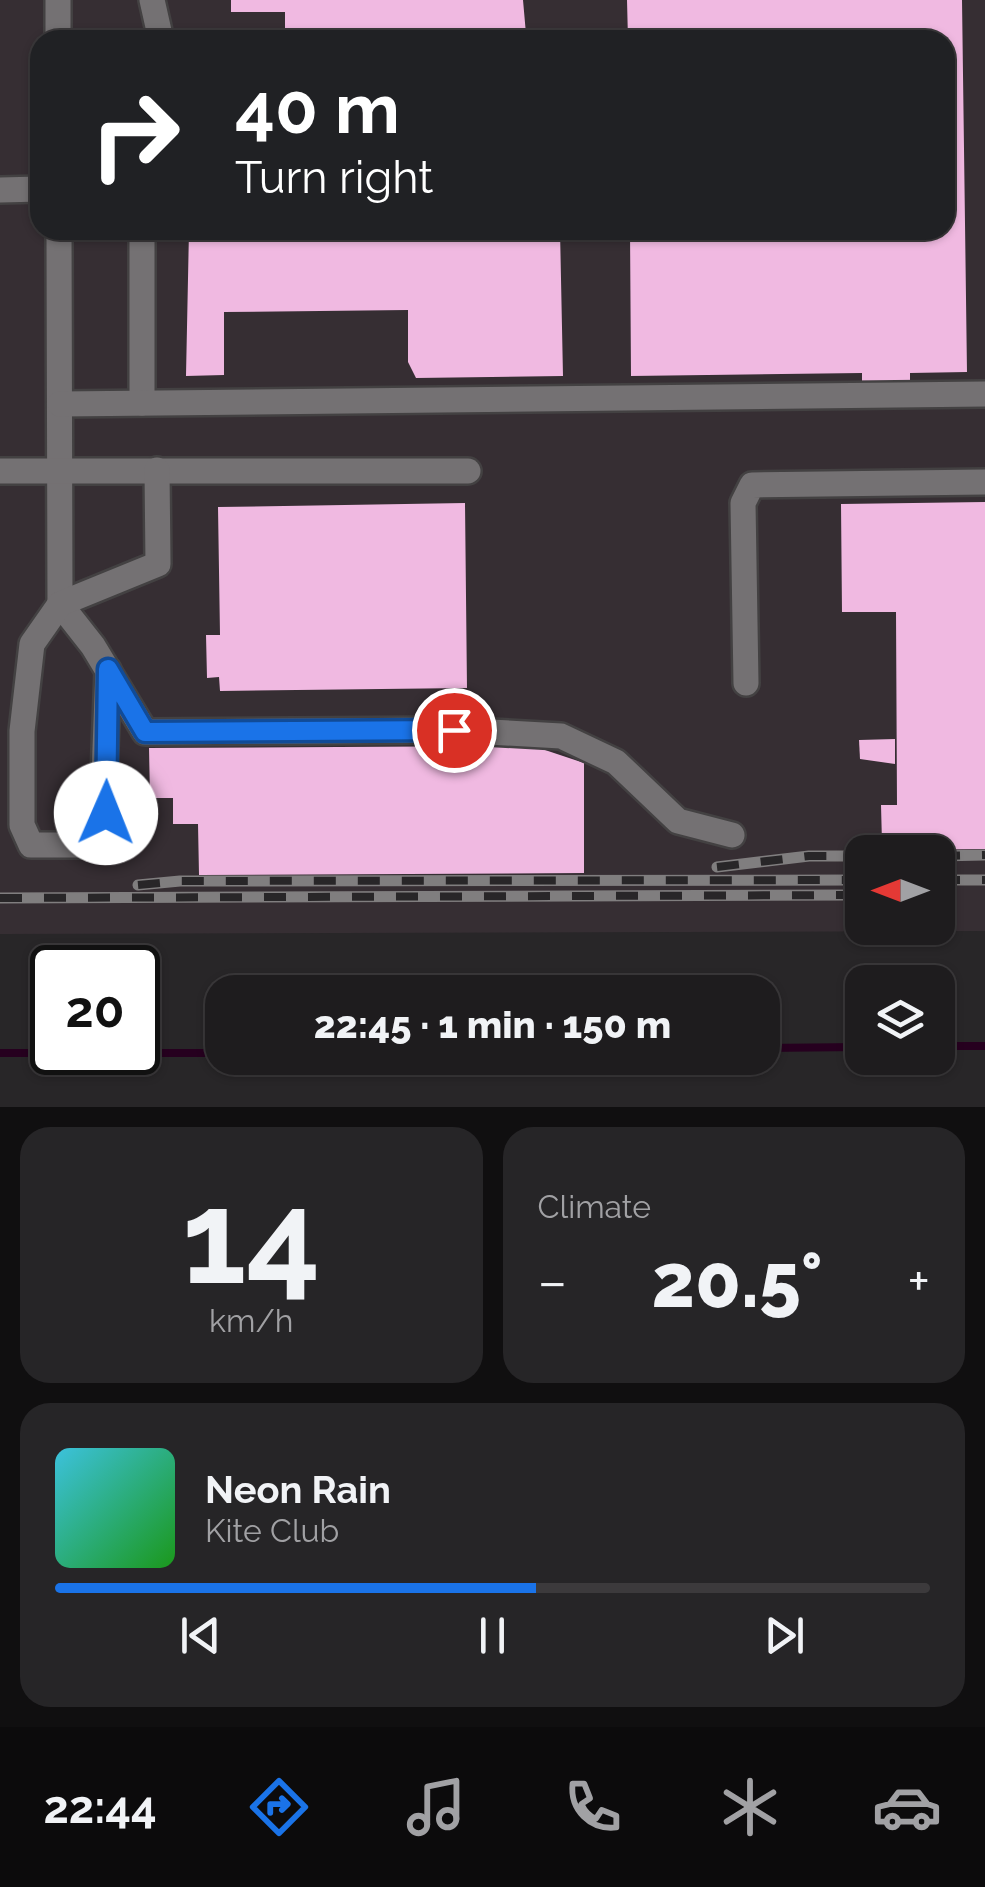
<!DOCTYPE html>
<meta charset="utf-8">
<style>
body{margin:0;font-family:Raleway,sans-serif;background:#262527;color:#f1f3f6;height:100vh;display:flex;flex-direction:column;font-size:38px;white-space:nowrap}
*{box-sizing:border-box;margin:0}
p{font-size:32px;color:#a1a1a4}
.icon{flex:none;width:55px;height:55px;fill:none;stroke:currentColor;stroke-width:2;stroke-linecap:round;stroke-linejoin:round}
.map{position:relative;height:1107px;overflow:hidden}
.details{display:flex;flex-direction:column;gap:20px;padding:20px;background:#100f10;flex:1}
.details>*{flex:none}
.banner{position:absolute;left:30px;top:30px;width:925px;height:210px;border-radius:30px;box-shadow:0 2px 8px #0004,0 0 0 2px #3c3a3c;background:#202124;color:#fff;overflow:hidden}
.needle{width:65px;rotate:270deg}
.controls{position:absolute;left:845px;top:835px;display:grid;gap:20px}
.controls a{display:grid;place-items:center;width:110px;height:110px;border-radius:20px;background:#1e1c1e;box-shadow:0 2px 8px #0004,0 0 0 2px #3c3a3c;font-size:50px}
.speed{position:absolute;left:30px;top:945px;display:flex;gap:20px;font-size:50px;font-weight:700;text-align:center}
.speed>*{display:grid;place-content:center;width:130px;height:130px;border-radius:50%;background:#1e1c1e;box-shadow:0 2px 8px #0004,0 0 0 2px #3c3a3c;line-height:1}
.speed .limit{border:5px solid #111;border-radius:15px;background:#fff;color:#111}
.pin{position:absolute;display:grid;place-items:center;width:85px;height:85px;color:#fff;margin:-42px;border:5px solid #fff;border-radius:50%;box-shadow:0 2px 10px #0007}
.me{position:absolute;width:110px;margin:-55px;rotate:1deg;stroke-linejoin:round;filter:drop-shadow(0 0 8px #0008)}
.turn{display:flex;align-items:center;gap:35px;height:210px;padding:0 40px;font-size:45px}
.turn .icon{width:130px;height:130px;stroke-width:2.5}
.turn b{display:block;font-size:70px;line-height:85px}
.big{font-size:75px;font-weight:800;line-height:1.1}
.details .widget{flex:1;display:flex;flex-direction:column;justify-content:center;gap:15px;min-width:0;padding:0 35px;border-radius:30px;background:#262527}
.details .dial{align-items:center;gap:0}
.dial b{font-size:130px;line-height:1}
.song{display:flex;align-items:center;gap:30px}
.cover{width:120px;height:120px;border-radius:15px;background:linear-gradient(135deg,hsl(190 70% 55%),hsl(120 70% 35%))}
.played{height:10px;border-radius:5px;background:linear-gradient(90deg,#1a73e8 55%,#3c3a3c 55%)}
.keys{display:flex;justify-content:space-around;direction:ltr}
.heat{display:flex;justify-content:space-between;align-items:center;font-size:55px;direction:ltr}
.details .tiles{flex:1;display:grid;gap:20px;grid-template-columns:1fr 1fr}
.widget:last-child{grid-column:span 2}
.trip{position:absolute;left:205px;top:975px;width:575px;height:100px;border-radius:30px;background:#1e1c1e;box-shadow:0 2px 8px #0004,0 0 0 2px #3c3a3c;font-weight:800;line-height:100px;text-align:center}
.tabs{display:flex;height:160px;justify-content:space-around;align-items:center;background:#0c0b0c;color:#a1a1a4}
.tabs .icon{width:70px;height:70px}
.tabs .current{color:#1a73e8}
.tabs b{font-size:45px;color:#f1f3f6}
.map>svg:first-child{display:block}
.built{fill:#362e33;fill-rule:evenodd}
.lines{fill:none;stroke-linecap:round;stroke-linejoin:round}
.stream{stroke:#26001f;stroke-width:8}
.building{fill:#f0b9e1}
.minor-casing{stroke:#434142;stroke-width:30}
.minor{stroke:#747173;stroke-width:25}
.rail-casing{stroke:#807e7f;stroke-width:11}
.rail{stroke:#282628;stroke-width:8;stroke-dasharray:22;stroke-linecap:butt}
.route-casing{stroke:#114b97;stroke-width:25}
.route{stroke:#1a73e8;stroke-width:18}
</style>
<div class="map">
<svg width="985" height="1107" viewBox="0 0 985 1107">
<rect width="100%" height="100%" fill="#282628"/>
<!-- built -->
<path class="built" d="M0,0H985V931L0,934ZM40,40H945V230H40ZM862,852H938V928H862Z"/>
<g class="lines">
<!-- stream -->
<g class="stream">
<polyline points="938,1046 985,1046"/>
<polyline points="762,1048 862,1047"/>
<polyline points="0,1053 222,1053"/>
</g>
</g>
<!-- building -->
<g class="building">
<polygon points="231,0 523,0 526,34 517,40 495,40 495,31 285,33 285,12 231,12"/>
<polygon points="627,0 962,0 967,372 910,373 910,387 862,388 862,373 631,376 630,230 945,230 945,40 628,40"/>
<polygon points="189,230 560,230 563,376 416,378 408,362 408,310 224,312 224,375 186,376"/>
<polygon points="985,502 985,849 898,850 898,843 882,843 881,805 897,805 896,612 842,612 841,504"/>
<polygon points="465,503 467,688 220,691 219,677 207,678 206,635 220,635 218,507"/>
<polygon points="895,739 895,764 860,759 859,740"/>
<polygon points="533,746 584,763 584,873 199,875 198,824 173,824 173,798 150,798 149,748"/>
</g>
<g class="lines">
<!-- minor casing -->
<g class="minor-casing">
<g id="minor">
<polyline points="58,0 58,40"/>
<polyline points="152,0 161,40"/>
<polyline points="0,190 40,189"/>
<polyline points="59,230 60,604"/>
<polyline points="142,230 142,403"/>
<polyline points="60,404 985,394"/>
<polyline points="0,471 468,471"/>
<polyline points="60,604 93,646 145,732 454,730 561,736 616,762 678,821 732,835"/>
<polyline points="108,670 102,828 84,845 31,845 22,825 22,731 32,644 60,604 158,564 157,470"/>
<polyline points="746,683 743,503 752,485 985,482"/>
</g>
</g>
<!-- minor -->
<use href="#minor" class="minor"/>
<!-- rail casing -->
<g class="rail-casing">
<g id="rail">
<polyline points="938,856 985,855"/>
<polyline points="717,867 809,856 862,856"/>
<polyline points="938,880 985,880"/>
<polyline points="138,885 180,881 862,880"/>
<polyline points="0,898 862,895"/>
</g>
</g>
<!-- rail -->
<use href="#rail" class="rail"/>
</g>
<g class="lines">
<!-- route casing -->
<g class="route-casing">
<polyline id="route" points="106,813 108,669 145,732 454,730"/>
</g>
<!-- route -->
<use href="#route" class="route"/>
</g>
</svg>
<div class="controls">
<a><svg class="needle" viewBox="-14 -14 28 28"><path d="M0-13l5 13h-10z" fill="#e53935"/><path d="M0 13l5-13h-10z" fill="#a1a1a4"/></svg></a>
<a><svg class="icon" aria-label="layers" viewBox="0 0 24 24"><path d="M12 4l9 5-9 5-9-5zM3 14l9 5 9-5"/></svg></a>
</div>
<div class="speed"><div class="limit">20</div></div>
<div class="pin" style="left:454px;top:730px;background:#d93025"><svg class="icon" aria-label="arrive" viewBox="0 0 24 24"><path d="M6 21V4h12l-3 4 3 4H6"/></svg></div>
<svg class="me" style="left:106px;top:813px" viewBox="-20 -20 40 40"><circle r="19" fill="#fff"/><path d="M0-13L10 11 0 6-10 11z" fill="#1a73e8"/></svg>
<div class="trip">22:45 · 1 min · 150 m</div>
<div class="banner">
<div class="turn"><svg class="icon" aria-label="right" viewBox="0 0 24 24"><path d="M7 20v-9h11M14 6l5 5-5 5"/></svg><div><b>40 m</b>Turn right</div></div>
</div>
</div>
<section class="details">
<div class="tiles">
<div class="widget dial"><b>14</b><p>km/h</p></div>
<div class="widget"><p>Climate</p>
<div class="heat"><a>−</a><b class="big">20.5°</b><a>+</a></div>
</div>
<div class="widget">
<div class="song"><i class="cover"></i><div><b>Neon Rain</b><p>Kite Club</p></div></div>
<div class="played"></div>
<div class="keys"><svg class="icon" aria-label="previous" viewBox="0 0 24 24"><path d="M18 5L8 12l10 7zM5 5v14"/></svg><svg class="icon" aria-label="pause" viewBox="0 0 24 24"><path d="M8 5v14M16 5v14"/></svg><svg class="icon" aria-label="next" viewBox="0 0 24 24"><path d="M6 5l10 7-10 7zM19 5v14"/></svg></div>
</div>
</div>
</section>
<nav class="tabs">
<b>22:44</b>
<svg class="icon current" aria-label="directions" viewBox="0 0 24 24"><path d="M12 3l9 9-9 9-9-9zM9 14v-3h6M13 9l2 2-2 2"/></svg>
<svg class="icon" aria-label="music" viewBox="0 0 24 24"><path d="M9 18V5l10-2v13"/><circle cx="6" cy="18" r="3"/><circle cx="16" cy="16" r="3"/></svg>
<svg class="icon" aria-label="phone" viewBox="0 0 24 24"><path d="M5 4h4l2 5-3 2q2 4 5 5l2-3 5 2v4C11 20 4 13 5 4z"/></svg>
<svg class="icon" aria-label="climate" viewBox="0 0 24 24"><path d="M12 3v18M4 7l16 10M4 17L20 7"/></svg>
<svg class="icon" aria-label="car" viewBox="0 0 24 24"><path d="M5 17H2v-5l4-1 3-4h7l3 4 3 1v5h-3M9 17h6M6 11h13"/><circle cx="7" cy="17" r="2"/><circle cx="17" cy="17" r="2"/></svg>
</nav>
